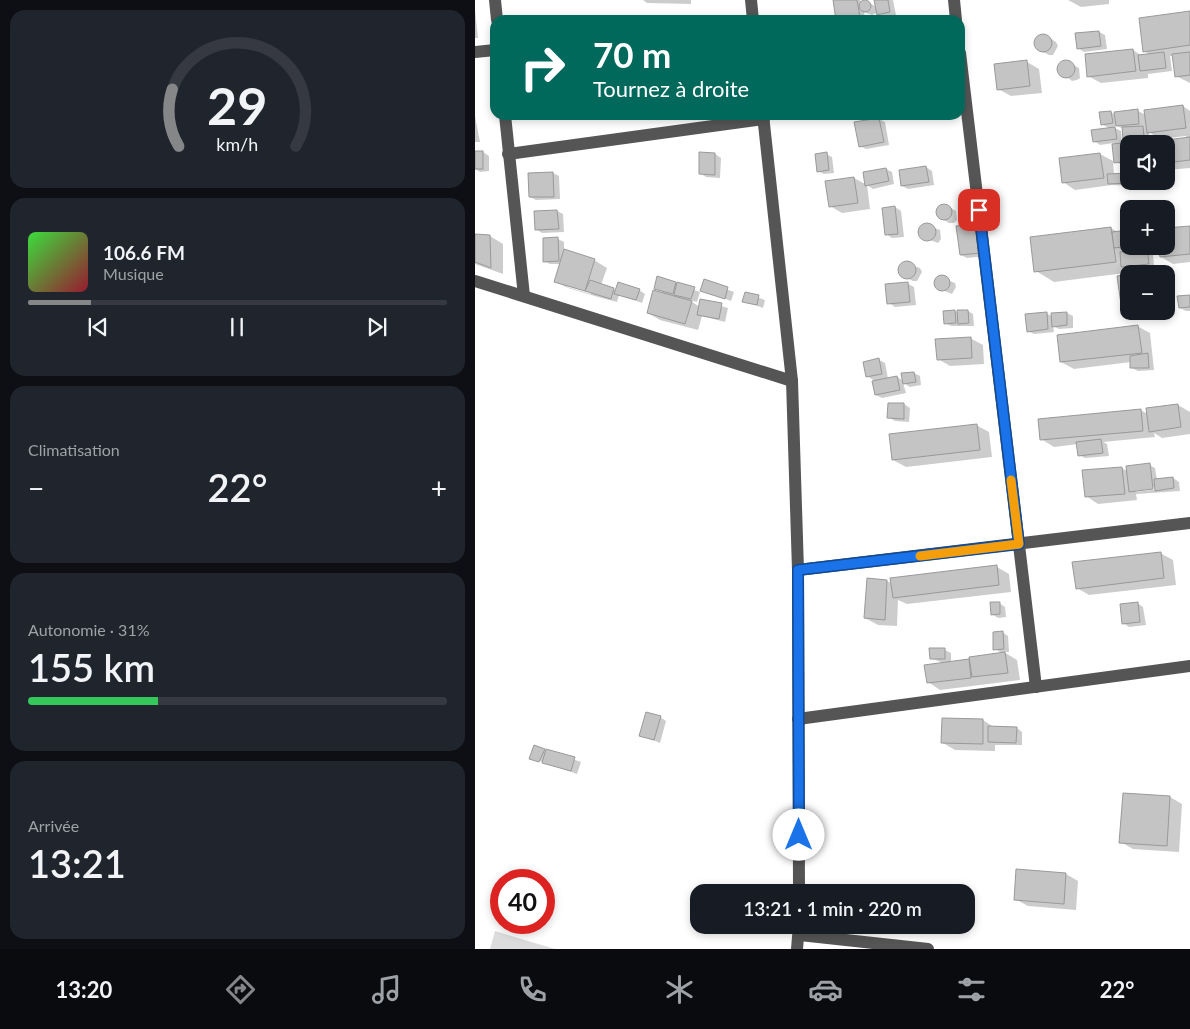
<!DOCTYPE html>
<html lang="fr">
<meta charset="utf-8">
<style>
body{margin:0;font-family:Lato,sans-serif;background:#20242c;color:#f1f3f6;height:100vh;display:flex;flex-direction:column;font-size:19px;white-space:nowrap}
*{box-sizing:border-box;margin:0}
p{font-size:16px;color:#9ea1a6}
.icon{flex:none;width:28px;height:28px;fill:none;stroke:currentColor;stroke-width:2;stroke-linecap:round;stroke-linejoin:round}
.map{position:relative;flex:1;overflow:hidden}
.panel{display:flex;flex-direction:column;gap:10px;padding:10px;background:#0d0f14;width:475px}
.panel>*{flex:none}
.banner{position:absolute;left:15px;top:15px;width:475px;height:105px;border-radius:15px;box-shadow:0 2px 8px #0003;background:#00695c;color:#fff;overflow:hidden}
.buttons{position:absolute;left:645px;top:135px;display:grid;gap:10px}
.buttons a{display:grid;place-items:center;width:55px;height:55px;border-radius:10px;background:#171b24;box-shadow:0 2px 8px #0003;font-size:25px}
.speed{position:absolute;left:15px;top:869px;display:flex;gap:10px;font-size:25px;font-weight:700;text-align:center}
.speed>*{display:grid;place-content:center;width:65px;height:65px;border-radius:50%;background:#171b24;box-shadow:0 2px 8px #0003;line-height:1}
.speed .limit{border:8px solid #d22;background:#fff;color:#111}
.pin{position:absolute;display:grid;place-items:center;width:42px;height:42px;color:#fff;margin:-21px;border-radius:10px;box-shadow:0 2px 8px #0006}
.me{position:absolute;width:55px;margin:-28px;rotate:0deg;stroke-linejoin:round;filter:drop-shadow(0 0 4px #0008)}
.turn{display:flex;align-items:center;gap:18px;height:105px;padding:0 20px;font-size:22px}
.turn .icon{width:65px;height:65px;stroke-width:2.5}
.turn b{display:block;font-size:35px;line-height:42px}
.big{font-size:38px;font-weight:600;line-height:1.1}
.panel .tile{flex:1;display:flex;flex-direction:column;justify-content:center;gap:8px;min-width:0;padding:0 18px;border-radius:15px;background:#20242c}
.panel .dial{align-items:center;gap:0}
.dial svg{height:130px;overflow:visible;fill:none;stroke:#363941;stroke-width:7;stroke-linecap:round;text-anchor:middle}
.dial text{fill:#f1f3f6;stroke:none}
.song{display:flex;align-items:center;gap:15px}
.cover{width:60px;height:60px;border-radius:8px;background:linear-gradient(135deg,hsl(120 70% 55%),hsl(350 70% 35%))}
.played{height:5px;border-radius:2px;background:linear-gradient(90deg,#858687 15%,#363941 15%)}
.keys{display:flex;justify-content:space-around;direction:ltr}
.heat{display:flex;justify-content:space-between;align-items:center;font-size:28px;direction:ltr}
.charge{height:8px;border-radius:4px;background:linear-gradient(90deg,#34c759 31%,#363941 0)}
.trip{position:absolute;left:215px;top:884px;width:285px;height:50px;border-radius:15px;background:#171b24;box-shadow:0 2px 8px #0003;font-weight:600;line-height:50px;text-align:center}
.tabs{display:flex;height:80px;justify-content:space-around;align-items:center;background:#090b0e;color:#9ea1a6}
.tabs .icon{width:35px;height:35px}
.tabs .current{color:#858687}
.tabs b{font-size:22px;color:#f1f3f6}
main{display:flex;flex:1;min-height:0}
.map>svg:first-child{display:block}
.green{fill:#dcdcdc}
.shadow{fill:#0003;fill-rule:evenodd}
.building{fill:#c4c4c4;stroke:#999}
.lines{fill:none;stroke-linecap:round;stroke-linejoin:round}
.minor{stroke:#555;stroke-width:12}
.route-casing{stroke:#114b97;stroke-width:12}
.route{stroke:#1a73e8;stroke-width:9}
.slow{stroke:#f59e0b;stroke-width:9}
</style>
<main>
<section class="panel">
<div class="tile dial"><svg viewBox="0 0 100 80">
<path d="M14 69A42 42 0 1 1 86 69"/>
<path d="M14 69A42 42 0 0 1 10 34" stroke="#858687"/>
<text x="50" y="56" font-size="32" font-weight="700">29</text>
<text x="50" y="72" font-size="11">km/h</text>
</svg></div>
<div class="tile">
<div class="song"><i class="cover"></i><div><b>106.6 FM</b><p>Musique</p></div></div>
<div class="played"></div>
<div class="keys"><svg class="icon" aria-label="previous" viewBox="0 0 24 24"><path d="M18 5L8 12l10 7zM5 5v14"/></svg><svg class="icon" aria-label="pause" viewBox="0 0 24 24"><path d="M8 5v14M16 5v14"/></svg><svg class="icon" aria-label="next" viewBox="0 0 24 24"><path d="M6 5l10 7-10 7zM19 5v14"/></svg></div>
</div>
<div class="tile"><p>Climatisation</p>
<div class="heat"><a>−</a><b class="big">22°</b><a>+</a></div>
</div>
<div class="tile"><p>Autonomie · 31%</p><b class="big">155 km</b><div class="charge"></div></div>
<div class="tile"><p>Arrivée</p><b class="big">13:21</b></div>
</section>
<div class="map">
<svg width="715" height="949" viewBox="0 0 715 949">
<rect width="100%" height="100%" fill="#fff"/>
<!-- green -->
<polygon class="green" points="20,931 80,949 15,949"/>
<!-- shadow -->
<g class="shadow">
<polygon points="168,0 216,0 216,4 172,3"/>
<polygon points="366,0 385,0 388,3 394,3 402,7 401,0 418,0 421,15 409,17 403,12 397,15 389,12 390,20 363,20"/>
<polygon points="593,0 634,0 634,4 606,7"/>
<polygon points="0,10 3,38 0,38"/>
<polygon points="715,13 715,83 701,76 699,56 695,56 697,71 673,74 673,78 626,83 613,76 658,50 667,56 676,55 669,51"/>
<polygon points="624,32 630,35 632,49 609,52 603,48"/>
<polygon points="570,35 581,42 583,46 578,55 574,55 562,49 561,40"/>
<polygon points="552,62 564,69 567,93 536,96 523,89"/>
<polygon points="588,62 593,62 604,68 605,78 602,80 597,81 583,70"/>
<path d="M708,106L715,111V168L691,170V144L711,139V136L685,139L674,132V140L654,144V165H647L641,162L639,143L625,145L619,141L635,129L627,124L636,112L640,115L663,111L671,115ZM643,126L648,129L649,139L657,143L647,144L646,131L638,127Z"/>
<polygon points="0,116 5,142 0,142"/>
<polygon points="404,119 410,122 414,145 391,149 385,146 381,123"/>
<polygon points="8,152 14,156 14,171 5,172 0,169 0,153"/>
<polygon points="240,154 246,158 245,178 231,177 225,173"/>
<polygon points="351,154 357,157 359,173 349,174 343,171"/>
<polygon points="625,154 638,161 639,175 654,181 684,181 684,186 668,187 661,183 662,186 637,185 600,190 588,182"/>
<polygon points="451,167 457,171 459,185 433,189 427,186"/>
<polygon points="411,169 417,172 419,184 398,189 392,185"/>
<polygon points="78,173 84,176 85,199 61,200 55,197 54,174"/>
<polygon points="379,178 392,185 395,209 367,213 355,206 352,182"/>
<polygon points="471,205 481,211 482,220 479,223 474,223 464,217 463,208"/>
<polygon points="420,207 426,211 429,237 417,238 411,234"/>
<polygon points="82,211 88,214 89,232 67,233 61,229"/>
<polygon points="650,217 654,217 654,230 652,228"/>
<polygon points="448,224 465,230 466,239 463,243 446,237 445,228"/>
<polygon points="483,227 512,256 492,258 486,255"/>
<polygon points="715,227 715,262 698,264 686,257 691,246"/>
<polygon points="636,228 644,233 654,232 654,246 671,246 669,248 678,253 679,267 658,270 658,272 579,282 561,271"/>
<polygon points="0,235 15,236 28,244 28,274 0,264"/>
<path d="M69,239H83L89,242V251L119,260L132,268L126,285L141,290H164L170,294L167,303L144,295L142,302L123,297L93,288L80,281L86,264H75L69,261ZM92,284L116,292V294L92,287Z"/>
<polygon points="429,263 445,268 447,272 442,281 438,281 426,275 424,271"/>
<polygon points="465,277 480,283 481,287 477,294 462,288 460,284"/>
<polygon points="691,277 695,279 697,298 691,298"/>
<polygon points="183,278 225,292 222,302 214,300 225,307 226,300 253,308 250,322 227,316 223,330 185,320 173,313 187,292 180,288"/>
<polygon points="229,281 259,292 256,301 227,290"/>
<polygon points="433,284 439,287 441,305 420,307 414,303"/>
<polygon points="271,293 290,300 288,308 269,301"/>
<polygon points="715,296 715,311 711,311 705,308"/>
<polygon points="480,311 483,313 493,311 498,314 499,326 476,326 470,323"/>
<polygon points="571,313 578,317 592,313 598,316 598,328 584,329 578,326 579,332 559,334 553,331"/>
<polygon points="662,326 675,333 679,370 663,371 657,368 656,362 599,369 586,362"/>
<polygon points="495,338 508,345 509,364 475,366 463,359"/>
<polygon points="404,360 410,363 413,379 422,377 429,381 439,373 445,376 446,385 435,387 428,383 431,393 407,398 401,395 400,381 392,376"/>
<polygon points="429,404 435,408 434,422 420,421 414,417"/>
<polygon points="703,405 715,412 715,434 687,438 679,433 680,437 628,442 632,444 634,456 610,458 604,455 603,444 579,447 566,439 665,410 673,414"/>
<polygon points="501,425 514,432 517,457 431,467 418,460"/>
<path d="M674,465L680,468L682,480L698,478L704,482L705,491L661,494L662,500L623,504L611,496L647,468L653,472ZM684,487V489L661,492V489Z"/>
<polygon points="685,553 698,560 701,585 614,595 602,588"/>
<polygon points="522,567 534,574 536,592 432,604 423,600 422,626 403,625 390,618 412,581 418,584"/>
<polygon points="524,603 530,607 531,617 523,618 517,614"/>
<polygon points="662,603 668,607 671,625 654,627 648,623"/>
<polygon points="527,632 533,636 534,652 529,652 542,660 545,680 465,690 453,682 468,663 456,658 456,649 470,650 476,653 476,662 527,653 520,649"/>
<polygon points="185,717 191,721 185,743 165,735"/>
<polygon points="508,720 520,728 542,728 547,732 547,745 520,745 520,751 480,750 468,743"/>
<polygon points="72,750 106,762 102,774 56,758"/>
<polygon points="649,794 695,797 707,804 704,852 658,849 646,842"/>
<polygon points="591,874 603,881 601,910 553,906 540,899"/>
</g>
<!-- building -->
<g class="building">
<circle cx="390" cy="6" r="6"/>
<polygon points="358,0 382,0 385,17 361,20"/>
<polygon points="399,0 413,0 415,12 402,15"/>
<polygon points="715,11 715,45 668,52 664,18"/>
<polygon points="624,31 626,46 602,49 600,33"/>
<circle cx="568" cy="43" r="9"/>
<polygon points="658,49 661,71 612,77 610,54"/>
<polygon points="689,52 691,68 665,71 663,55"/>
<polygon points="715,52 715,75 700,77 697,54"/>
<circle cx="591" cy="69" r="9"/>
<polygon points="552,60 555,86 522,90 519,64"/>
<polygon points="708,105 711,128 672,133 669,110"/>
<polygon points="663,109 664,124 641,126 639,112"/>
<polygon points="636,111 638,123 626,125 624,112"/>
<polygon points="404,118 409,142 384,147 379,122"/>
<polygon points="668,126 669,137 648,139 647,127"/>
<polygon points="640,127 642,139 618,142 616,130"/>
<polygon points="715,137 715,160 691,163 691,144 677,144 676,142"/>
<polygon points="659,142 659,144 654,144 654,161 639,163 637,144"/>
<rect x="0" y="151" width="8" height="18"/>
<polygon points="224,152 240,153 240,175 224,174"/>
<polygon points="352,152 354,170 342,172 340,154"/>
<polygon points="625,153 629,178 587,183 584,158"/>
<polygon points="451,166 454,182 426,186 424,170"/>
<polygon points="411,168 414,181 390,186 388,172"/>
<polygon points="78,172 79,197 54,197 53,173"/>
<polygon points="654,173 654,181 656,183 633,184 632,174"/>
<polygon points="379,177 383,203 354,207 350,181"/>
<circle cx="469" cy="212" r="8"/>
<polygon points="420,206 423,234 410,235 407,208"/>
<polygon points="82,210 84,229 60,230 59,211"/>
<circle cx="452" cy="232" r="9"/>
<polygon points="503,224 506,253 485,255 481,226"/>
<polygon points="715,226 715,254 685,257 683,246 691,246 691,228"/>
<polygon points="636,227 641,262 559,272 555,237"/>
<polygon points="654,230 654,246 639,248 637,232"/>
<polygon points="0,234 15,235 16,268 0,262"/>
<polygon points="83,237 84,261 68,262 68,238"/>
<polygon points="672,248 674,264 646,267 645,252"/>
<polygon points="89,249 120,259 110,291 79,282"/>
<circle cx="432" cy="270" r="9"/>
<polygon points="654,274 654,303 646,304 642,276"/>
<circle cx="467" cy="283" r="8"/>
<polygon points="182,276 201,282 198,294 179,289"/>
<polygon points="229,279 253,287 250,299 225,291"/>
<polygon points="115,280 139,288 136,299 110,291"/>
<polygon points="143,282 165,289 161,300 139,294"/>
<polygon points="202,282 220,287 216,299 199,295"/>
<polygon points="433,282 435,302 412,304 410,284"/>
<polygon points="178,290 217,301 210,324 172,313"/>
<polygon points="270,292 284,295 282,305 267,302"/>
<polygon points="715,295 715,307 704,308 702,296"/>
<polygon points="225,299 247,303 244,319 222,315"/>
<polygon points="480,310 481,323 469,324 468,311"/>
<polygon points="482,310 493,310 494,323 483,324"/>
<polygon points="572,312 573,329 552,332 550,314"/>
<polygon points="592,312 592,325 577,327 576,313"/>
<polygon points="663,325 667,353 585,362 582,335"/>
<polygon points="496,337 497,358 462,360 460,339"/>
<polygon points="673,353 674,368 655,368 655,356"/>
<polygon points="404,358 407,374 391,377 388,362"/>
<polygon points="439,372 441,382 428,384 426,373"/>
<polygon points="422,376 425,390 400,395 397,381"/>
<polygon points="413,403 429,403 429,419 412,418"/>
<polygon points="703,404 706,427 674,432 671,408"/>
<polygon points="666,409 668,431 565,440 563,419"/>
<polygon points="502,424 505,450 417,460 414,434"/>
<polygon points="626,439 628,453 603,456 601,442"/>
<polygon points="675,463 678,489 654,492 651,466"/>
<polygon points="647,467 650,494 610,497 607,470"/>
<polygon points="698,477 699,488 680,491 679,479"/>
<polygon points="686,552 689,578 601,589 597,562"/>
<polygon points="522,565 524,585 418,598 415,578"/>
<polygon points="392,578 412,580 410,620 389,618"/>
<polygon points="515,602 525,602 525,614 516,615"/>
<polygon points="663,602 665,622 647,624 645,604"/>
<polygon points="528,631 529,649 518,650 518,632"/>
<polygon points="454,648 470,648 470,659 455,659"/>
<polygon points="530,652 533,673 497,677 494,657"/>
<polygon points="494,659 496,678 452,683 449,665"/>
<polygon points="171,712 186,716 179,740 164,736"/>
<polygon points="467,718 508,719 508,744 466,743"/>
<polygon points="513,726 542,727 541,743 513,742"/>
<polygon points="59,745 70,749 64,762 54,759"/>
<polygon points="71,749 100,757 96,771 67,763"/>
<polygon points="648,793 695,796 692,846 644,843"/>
<polygon points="541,869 591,873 589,904 539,900"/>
</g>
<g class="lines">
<!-- minor -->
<g class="minor">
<polyline points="20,0 22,20"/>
<polyline points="276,0 278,20"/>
<polyline points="479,0 481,20"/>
<polyline points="0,52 20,50"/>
<polyline points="485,53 561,687"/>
<polyline points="30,115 49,296"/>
<polyline points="288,115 317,381 323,570 324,892"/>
<polyline points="33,154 289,119"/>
<polyline points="0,281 317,381"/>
<polyline points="323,570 715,523"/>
<polyline points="323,719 715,666"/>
<polyline points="325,935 453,949"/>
<polyline points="322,949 324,925"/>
</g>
</g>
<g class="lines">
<!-- route casing -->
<g class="route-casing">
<polyline id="route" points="324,835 323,570 544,544 504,210"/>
</g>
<!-- route -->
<use href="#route" class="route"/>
<!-- slow -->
<polyline class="slow" points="445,556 544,544 536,480"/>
</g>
</svg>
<div class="buttons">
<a><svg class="icon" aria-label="sound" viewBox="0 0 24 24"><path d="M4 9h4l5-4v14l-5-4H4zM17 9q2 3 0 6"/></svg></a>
<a>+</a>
<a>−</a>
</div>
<div class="speed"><div class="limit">40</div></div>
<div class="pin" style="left:504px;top:210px;background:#d93025"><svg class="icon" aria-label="arrive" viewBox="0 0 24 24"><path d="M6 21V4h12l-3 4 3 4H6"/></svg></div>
<svg class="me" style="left:324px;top:835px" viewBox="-20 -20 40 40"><circle r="19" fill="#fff"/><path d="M0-13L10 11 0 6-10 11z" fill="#1a73e8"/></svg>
<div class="trip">13:21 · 1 min · 220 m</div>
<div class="banner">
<div class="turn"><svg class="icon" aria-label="right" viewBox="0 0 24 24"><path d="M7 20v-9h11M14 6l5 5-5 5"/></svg><div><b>70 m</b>Tournez à droite</div></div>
</div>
</div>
</main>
<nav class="tabs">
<b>13:20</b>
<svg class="icon current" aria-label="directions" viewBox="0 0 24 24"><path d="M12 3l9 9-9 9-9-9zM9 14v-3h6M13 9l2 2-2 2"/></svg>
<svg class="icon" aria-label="music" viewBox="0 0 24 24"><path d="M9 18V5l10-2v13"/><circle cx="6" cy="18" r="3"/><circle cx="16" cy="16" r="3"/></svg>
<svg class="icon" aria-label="phone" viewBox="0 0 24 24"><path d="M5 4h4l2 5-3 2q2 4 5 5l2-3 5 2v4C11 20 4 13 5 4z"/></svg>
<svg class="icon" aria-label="climate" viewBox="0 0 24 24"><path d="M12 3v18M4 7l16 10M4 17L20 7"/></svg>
<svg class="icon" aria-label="car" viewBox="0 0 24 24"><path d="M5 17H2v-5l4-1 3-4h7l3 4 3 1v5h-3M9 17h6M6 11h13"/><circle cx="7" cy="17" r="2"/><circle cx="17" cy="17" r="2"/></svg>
<svg class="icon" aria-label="filters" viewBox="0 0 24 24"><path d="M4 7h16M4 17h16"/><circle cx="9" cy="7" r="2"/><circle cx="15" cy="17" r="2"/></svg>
<b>22°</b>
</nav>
